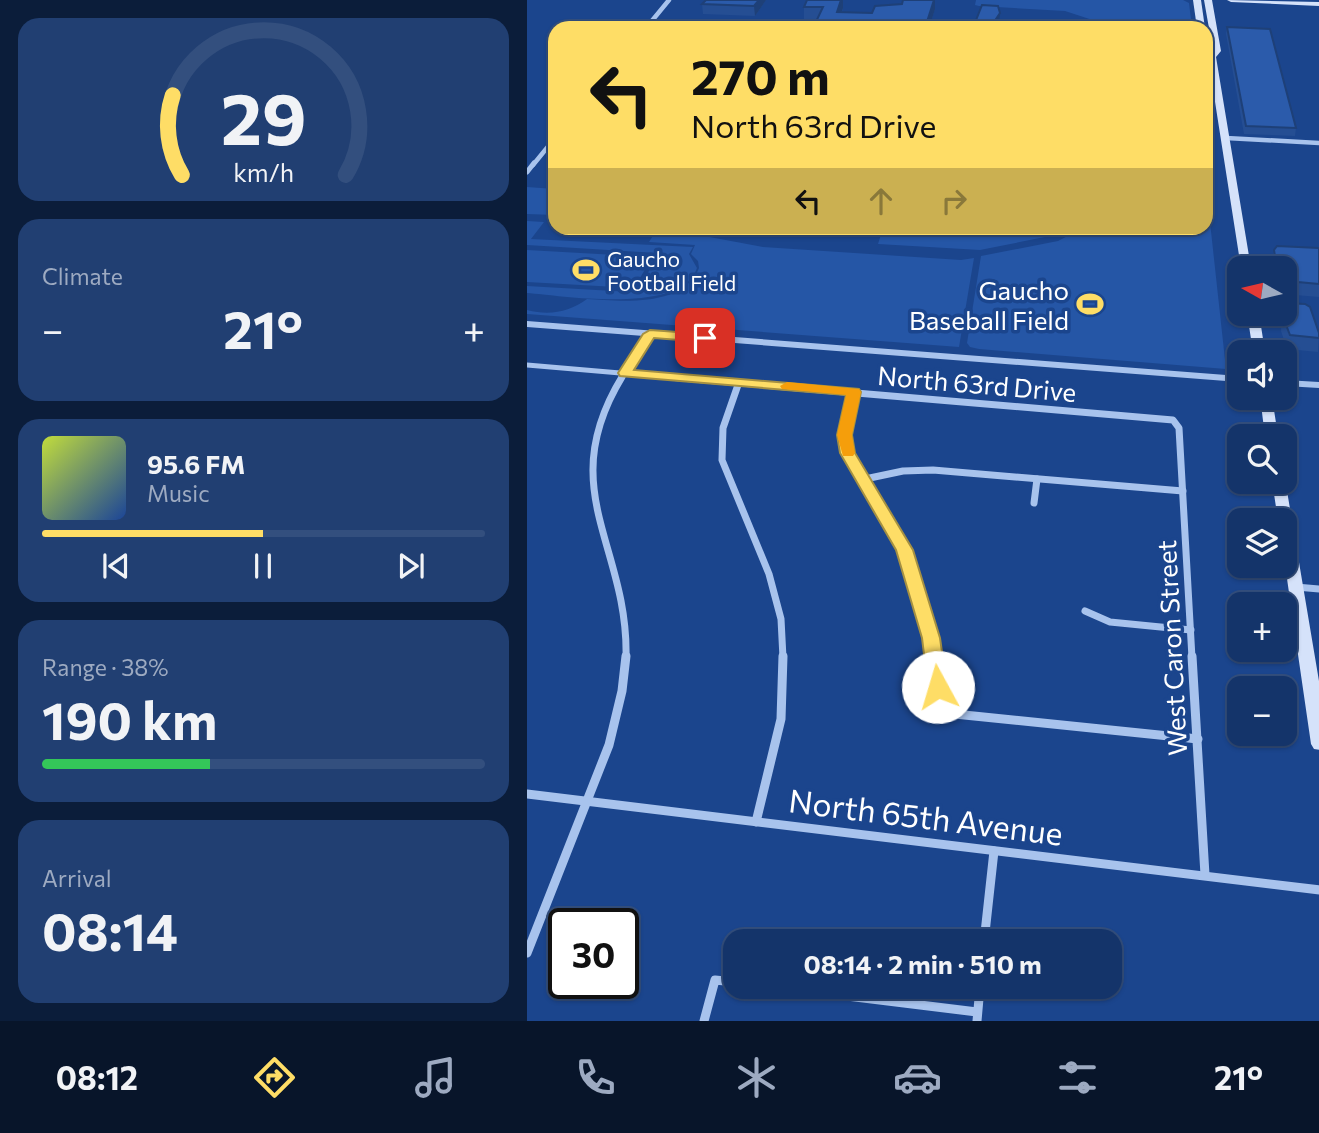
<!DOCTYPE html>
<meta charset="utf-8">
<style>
body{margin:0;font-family:Commissioner,sans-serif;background:#213f72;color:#f1f3f6;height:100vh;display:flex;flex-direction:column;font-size:26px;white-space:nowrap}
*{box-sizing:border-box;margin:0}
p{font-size:23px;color:#9daac1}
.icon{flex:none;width:38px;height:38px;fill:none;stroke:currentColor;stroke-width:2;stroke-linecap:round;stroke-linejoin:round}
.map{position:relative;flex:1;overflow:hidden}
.sheet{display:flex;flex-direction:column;gap:18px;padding:18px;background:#0b1d3a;width:527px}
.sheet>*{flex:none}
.guide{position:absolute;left:21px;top:21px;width:665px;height:214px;border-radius:21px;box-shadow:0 2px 5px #0004,0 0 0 2px #334f7e;background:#fedd66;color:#111;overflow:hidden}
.needle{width:46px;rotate:278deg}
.tools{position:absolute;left:700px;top:256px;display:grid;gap:14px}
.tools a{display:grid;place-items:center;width:70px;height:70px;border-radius:14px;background:#14346a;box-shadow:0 2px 5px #0004,0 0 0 2px #334f7e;font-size:35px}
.speed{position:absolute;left:21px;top:908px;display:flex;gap:14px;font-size:35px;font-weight:700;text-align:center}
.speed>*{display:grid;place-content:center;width:91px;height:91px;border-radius:50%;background:#14346a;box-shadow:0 2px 5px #0004,0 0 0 2px #334f7e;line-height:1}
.speed .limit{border:4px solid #111;border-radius:10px;background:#fff;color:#111}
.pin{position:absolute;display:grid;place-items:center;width:60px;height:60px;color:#fff;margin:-30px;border-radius:14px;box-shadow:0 4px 10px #0006}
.me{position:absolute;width:77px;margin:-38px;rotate:354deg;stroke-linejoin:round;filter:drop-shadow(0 0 5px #0008)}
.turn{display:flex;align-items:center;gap:24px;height:147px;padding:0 28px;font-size:32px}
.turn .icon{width:91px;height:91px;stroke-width:2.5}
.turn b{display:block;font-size:49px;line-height:60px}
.lanes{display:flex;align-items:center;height:66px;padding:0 28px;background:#0003;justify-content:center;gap:35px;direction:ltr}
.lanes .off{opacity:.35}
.big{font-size:52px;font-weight:700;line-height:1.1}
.sheet .tile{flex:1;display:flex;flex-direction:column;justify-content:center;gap:10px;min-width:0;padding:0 24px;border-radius:21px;background:#213f72}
.sheet .dial{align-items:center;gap:0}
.dial svg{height:182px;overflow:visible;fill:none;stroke:#334f7e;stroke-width:7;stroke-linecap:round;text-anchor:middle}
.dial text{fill:#f1f3f6;stroke:none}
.song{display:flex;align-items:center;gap:21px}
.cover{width:84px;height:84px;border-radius:10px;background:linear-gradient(135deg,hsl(70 70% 55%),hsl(220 70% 35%))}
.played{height:7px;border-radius:4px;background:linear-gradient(90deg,#fedd66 50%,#334f7e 50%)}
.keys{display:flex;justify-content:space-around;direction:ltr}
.heat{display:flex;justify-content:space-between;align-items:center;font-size:38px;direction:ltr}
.charge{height:10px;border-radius:5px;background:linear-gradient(90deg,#34c759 38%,#334f7e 0)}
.trip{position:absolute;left:196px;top:929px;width:399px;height:70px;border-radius:21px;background:#14346a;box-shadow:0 2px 5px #0004,0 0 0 2px #334f7e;font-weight:700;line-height:70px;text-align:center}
.dock{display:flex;height:112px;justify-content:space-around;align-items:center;background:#08152a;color:#9daac1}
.dock .icon{width:49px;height:49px}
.dock .selected{color:#fedd66}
.dock b{font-size:32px;color:#f1f3f6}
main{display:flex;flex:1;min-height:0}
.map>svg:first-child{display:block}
.green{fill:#2556a6}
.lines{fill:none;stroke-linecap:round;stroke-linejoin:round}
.minor-far3{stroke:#a8c3ed;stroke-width:4.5}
.minor-far2{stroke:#a8c3ed;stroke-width:5}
.minor-far1{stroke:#a8c3ed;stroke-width:7}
.minor{stroke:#a8c3ed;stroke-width:9}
.tertiary{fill:#a8c3ed;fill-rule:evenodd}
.secondary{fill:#d5e2fa;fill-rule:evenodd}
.wall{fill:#254e93}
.shaded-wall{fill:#1e4078}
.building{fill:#2b5bab;stroke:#1e4078;stroke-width:2}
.route{fill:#fedd66;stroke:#a59042;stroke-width:2}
.slow{fill:#f59e0b}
.labels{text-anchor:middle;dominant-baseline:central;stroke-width:7;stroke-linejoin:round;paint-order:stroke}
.far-poi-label{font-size:21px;fill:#fff;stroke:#1b458d;text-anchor:start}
.poi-label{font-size:26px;fill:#fff;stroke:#1b458d;text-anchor:end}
.street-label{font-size:26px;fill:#fff;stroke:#1b458d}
.near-street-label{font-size:32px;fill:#fff;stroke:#1b458d}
</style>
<main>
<section class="sheet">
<div class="tile dial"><svg viewBox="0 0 100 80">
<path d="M14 69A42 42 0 1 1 86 69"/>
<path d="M14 69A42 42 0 0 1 10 34" stroke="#fedd66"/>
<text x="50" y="56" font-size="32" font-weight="700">29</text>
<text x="50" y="72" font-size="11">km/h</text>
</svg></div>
<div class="tile"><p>Climate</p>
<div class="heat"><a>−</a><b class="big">21°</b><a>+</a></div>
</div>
<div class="tile">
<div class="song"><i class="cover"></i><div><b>95.6 FM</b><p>Music</p></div></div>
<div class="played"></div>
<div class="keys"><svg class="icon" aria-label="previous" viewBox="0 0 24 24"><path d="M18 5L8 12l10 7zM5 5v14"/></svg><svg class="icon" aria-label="pause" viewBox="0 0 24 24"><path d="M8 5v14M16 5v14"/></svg><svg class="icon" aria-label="next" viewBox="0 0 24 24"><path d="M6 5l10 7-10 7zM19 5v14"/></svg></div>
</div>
<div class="tile"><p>Range · 38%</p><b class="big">190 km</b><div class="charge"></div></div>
<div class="tile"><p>Arrival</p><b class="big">08:14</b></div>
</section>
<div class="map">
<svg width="793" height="1021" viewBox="0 0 793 1021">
<rect width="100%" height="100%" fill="#1b458d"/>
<!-- green -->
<g class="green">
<polygon points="449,0 656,0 662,3 665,28 590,28 538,11 452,6 448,5"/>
<polygon points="0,187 28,189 28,215 0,214"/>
<path d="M0,221L17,222L4,239L166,247L162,254L170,268C154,315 38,296 0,293V286L104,292L111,290L127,262L123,261L107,288L0,282V250L125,257L137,258L136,262H151L130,253L0,245Z"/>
<polygon points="679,222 683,222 699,369 452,349 443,347 440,343 454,256 531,241 556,228 679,228"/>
<polygon points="356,228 540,228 523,236 453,250 351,244"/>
<path d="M127,234L172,235L236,247L434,260L447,258L432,347L0,314V310C23,316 42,312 60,299C94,301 156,308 172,268L171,261L164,254L168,245L122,242Z"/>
</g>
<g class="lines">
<!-- minor-far3 -->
<g class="minor-far3">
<polyline points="119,28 142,0"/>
<polyline points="699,138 793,143"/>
<polyline points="6,165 28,138"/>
</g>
<!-- minor-far2 -->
<g class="minor-far2">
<polyline points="0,172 7,163"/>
<polyline points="0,365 163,379"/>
<polyline points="94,379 123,334"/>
</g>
<!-- minor-far1 -->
<g class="minor-far1">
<path d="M95,377C26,490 102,546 99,658"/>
<polyline points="142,377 646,420 652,428 665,658"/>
<polyline points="212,382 196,428 195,460 242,574 254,619 256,658"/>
<path d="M327,392C321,411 315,431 320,450C327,474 348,494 359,515C384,560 400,607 408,658"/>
<polyline points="338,479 376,471 406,470 656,491"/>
<polyline points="507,503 510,479"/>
<polyline points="769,587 793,589"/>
<polyline points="558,611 583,622 664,630"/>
</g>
<!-- minor -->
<g class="minor">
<polyline points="408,656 408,712 671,739"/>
<polyline points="665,656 678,875"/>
<polyline points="0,794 793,890"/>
<polyline points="229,822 254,719 256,656"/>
<polyline points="457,942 467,851"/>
<polyline points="0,953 82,745 95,691 99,656"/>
<polyline points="247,987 450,1012"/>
<polyline points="177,1021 188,980 208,982"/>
<polyline points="450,1021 453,987"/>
</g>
<!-- tertiary -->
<g class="tertiary">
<polygon points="0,321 712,376 712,382 0,327"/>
<polygon points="758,380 793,382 793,388 758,386"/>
</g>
<!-- secondary -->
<g class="secondary">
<polygon points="666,0 674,0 678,28 670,28"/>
<polygon points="677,0 685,0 694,51 689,57 724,268 714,268 681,57 686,51"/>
<polygon points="700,0 793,2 793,6 704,2"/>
<polygon points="720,313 732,313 738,352 726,352"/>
<polygon points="733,397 745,397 751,436 738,436"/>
<polygon points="758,479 793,687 793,750 787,749 784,744 758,565 758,520 751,520 745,481 758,481"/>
</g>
</g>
<!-- wall -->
<g class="wall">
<polygon points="239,0 228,16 176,14 175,4"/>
<polygon points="277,7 316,8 315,12 345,13 408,9 402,28 286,28 290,19 277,19"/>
<polygon points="700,27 769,128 768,136 717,134 699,34"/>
<polygon points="792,248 792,297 768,295 766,280 758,280 758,268 746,268 745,263 747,250"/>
<polygon points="755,313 758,313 792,333 791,352 760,349 754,331"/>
</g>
<!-- shaded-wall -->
<g class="shaded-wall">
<polygon points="232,0 239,0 228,16 227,6"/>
<polygon points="314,0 316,0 316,8 310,24 310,12"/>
<polygon points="407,0 408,0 408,9 402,28 398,28"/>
<polygon points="473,13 472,24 470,28 463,28"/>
</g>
<!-- building -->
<g class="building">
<polygon points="179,0 232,0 227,6 175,4"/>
<polygon points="280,0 314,0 310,12 345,13 348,6 375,4 376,0 407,0 398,28 286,28 296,7 277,7"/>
<polygon points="455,5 471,6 473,13 463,28 446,28"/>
<polygon points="700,27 743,29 769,128 719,126"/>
<polygon points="750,246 792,248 792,284 771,282 768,267 754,266 749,262 747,250"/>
<polygon points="758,303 778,304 783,307 792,333 792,338 763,335 756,317"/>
</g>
<!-- route -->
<polygon class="route" points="123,330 178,334 185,338 178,342 127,338 107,370 332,389 334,392 325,435 328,453 386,550 413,638 420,687 417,692 404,692 401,687 395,638 369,550 313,453 310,435 319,395 93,376 91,373 116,334"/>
<!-- slow -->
<polygon class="slow" points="260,382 332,389 334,392 325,435 328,453 326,456 316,456 310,435 319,395 255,389 253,386"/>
<!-- icons -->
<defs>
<g id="stadium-bare" transform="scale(2.1)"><path d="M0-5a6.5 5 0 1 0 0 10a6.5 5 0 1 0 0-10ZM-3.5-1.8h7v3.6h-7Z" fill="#fedd66" stroke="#1b458d" stroke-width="2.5" paint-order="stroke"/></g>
</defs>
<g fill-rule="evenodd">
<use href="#stadium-bare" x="59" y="270"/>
<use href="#stadium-bare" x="563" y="304"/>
</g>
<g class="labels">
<!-- far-poi labels -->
<g class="far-poi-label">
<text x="80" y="258">Gaucho<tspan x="80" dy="24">Football Field</tspan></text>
</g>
<!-- poi labels -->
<g class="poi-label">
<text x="542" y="289">Gaucho<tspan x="542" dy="30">Baseball Field</tspan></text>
</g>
<!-- street labels -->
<g class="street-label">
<text transform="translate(450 383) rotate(5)">North 63rd Drive</text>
<text transform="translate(644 648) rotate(-93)">West Caron Street</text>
</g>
<!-- near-street labels -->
<g class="near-street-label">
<text transform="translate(399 816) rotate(7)">North 65th Avenue</text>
</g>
</g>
</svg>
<div class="tools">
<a><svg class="needle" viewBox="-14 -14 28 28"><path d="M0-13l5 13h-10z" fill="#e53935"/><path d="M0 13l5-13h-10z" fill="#9daac1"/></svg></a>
<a><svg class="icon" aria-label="sound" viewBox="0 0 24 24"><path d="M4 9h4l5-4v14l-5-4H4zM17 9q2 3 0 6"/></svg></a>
<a><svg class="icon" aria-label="search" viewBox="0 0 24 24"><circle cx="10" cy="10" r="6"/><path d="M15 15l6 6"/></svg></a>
<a><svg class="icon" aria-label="layers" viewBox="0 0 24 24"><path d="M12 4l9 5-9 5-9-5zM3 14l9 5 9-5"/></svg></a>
<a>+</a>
<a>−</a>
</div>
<div class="speed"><div class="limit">30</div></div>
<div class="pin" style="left:178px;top:338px;background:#d93025"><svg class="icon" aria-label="arrive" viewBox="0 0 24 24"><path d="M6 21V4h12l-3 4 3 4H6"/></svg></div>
<svg class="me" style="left:411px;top:687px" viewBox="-20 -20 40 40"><circle r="19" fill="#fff"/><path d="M0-13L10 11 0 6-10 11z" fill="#fedd66"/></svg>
<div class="trip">08:14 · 2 min · 510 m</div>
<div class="guide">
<div class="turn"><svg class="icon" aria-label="left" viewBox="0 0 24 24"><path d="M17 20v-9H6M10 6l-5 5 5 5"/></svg><div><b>270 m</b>North 63rd Drive</div></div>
<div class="lanes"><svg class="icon" aria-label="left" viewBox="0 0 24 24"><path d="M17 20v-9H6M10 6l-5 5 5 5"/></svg><svg class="icon off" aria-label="ahead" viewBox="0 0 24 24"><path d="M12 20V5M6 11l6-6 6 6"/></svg><svg class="icon off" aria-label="right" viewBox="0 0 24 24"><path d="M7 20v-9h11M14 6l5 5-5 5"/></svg></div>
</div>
</div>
</main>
<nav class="dock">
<b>08:12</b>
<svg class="icon selected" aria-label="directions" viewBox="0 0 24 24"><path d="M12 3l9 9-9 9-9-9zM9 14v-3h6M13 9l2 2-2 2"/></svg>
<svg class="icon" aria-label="music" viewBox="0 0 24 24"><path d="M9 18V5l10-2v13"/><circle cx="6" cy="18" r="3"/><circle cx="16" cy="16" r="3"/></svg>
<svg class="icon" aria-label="phone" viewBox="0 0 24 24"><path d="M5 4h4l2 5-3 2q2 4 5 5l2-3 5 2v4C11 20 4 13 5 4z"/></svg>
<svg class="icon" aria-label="climate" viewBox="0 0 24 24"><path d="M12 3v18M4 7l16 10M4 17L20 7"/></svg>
<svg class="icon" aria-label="car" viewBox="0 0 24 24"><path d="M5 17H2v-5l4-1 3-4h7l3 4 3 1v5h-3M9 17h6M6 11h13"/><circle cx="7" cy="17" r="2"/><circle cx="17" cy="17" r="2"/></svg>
<svg class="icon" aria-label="filters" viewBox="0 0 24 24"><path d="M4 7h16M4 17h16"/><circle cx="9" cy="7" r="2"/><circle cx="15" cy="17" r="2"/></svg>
<b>21°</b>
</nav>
